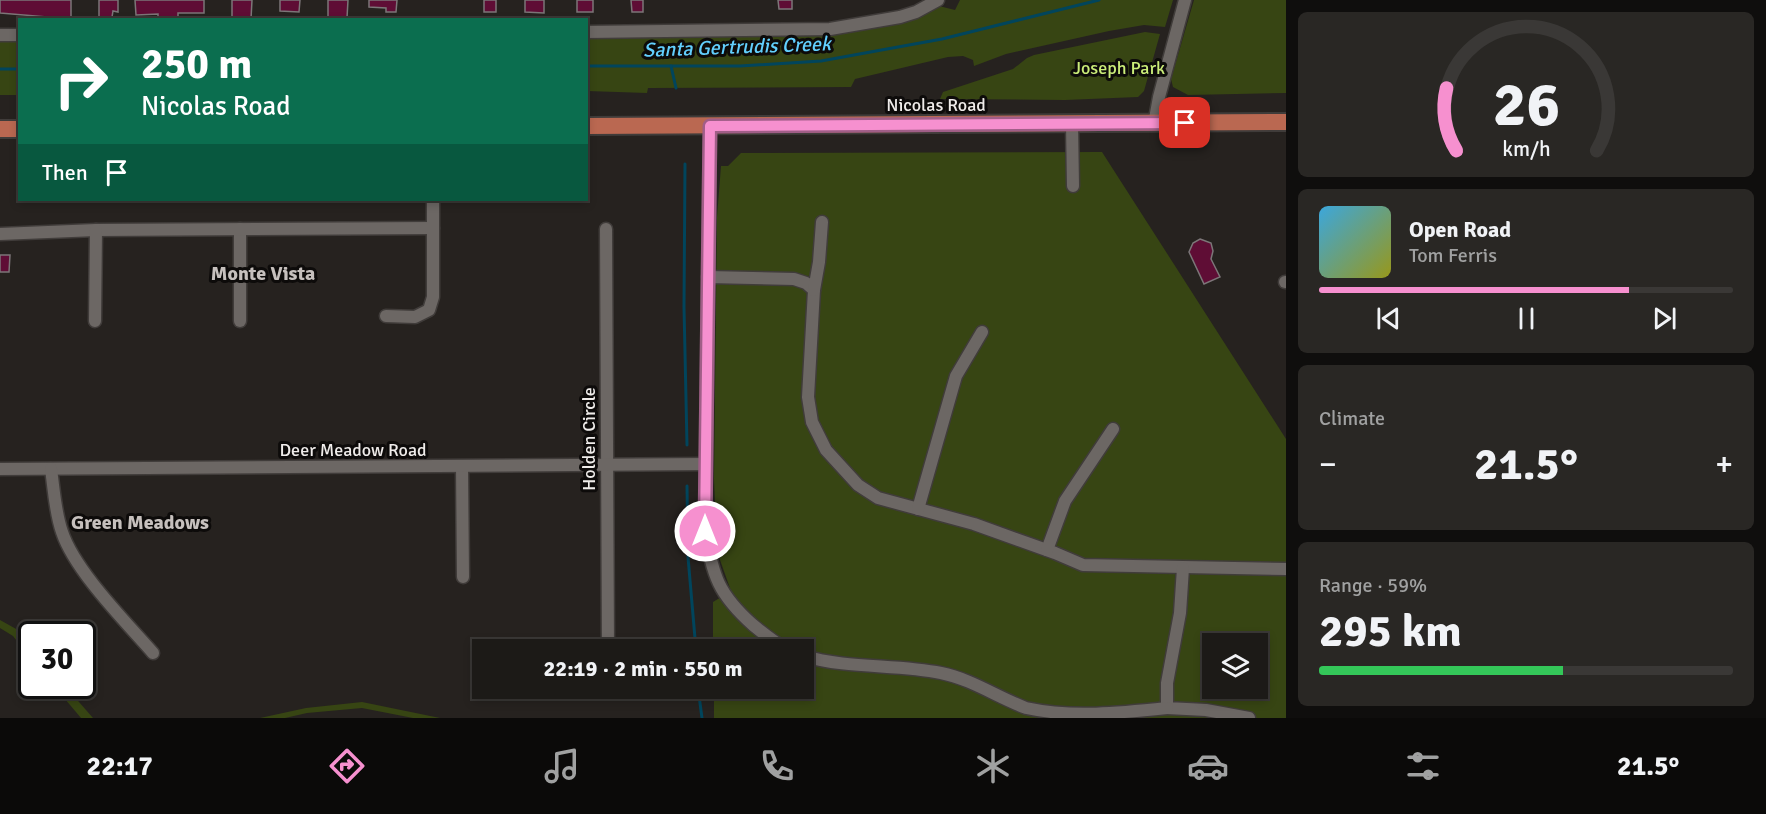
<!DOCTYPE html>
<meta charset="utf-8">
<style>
body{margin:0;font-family:Signika,sans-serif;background:#292724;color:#f1f3f6;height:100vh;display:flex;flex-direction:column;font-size:22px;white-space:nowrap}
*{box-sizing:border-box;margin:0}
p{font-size:20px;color:#a0a1a1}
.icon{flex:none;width:33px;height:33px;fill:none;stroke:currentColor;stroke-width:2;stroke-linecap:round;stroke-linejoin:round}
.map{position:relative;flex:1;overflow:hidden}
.sheet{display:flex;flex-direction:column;gap:12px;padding:12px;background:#0f0e0d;width:480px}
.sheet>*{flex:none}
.guide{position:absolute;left:18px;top:18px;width:570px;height:183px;border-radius:0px;box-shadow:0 3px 9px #0003,0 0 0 2px #3a3836;background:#0b6e4f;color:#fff;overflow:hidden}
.controls{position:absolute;left:1202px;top:633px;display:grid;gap:12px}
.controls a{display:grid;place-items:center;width:66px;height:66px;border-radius:0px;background:#1c1a17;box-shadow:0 3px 9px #0003,0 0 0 2px #3a3836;font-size:30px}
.speed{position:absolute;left:18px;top:621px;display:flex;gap:12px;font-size:30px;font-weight:700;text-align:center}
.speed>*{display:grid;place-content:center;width:78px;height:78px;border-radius:50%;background:#1c1a17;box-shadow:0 3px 9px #0003,0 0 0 2px #3a3836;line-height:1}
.speed .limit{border:3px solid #111;border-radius:9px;background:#fff;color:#111}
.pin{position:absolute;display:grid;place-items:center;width:51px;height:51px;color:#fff;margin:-26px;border-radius:12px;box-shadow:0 3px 9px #0006}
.me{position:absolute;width:66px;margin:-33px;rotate:0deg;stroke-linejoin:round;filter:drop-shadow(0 0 4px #0008)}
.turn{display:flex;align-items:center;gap:21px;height:126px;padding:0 24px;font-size:27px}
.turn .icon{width:78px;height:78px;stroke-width:2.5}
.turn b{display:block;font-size:42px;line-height:51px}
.then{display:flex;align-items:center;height:57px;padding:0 24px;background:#0003;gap:12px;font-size:22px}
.big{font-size:45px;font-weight:700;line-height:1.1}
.sheet .tile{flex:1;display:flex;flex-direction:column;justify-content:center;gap:9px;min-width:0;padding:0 21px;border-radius:9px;background:#292724}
.sheet .dial{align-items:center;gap:0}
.dial svg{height:156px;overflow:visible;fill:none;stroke:#3a3836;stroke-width:7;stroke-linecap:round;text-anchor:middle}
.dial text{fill:#f1f3f6;stroke:none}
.song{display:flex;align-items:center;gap:18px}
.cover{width:72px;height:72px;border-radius:9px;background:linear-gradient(135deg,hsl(200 70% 55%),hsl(60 70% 35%))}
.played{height:6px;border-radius:3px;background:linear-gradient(90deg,#f690cf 75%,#3a3836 75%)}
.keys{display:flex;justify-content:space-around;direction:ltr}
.heat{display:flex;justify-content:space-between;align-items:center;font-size:33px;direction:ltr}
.charge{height:9px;border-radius:4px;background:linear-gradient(90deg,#34c759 59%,#3a3836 0)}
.trip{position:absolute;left:472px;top:639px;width:342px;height:60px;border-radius:0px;background:#1c1a17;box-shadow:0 3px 9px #0003,0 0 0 2px #3a3836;font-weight:700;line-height:60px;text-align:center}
.dock{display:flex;height:96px;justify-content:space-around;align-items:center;background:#0b0a09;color:#a0a1a1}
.dock .icon{width:42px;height:42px}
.dock .active{color:#f690cf}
.dock b{font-size:27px;color:#f1f3f6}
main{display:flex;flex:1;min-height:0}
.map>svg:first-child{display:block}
.green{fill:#374513;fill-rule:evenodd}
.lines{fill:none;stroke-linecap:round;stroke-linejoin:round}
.stream{stroke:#01455c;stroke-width:3}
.building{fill:#5f0d35;stroke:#7c7678;stroke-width:1.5}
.minor-casing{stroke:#403c3a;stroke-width:15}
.major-casing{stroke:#403c3a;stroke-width:20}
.minor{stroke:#6c6764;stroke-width:12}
.major{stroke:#ba6851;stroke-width:16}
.route-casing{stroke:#a05e87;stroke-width:15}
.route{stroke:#f690cf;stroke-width:10}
.labels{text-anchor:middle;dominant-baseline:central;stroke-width:6;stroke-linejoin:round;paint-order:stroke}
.park-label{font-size:18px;fill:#cbed79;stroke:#0d0b0a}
.street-label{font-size:18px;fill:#efecea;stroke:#0d0b0a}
.water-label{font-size:20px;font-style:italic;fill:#62cffd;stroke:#0d0b0a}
.neighbourhood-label{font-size:20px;font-weight:bold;fill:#c6c0bd;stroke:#0d0b0a}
</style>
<main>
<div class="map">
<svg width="1286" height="718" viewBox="0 0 1286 718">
<rect width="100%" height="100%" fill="#26221f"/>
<!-- green -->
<g class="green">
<polygon points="960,0 1173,0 1165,27 1144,25 1109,31 1006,54 974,66 973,60 963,56 948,57 855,79 851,87 648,88 647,93 587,91 587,35 827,36 903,21 939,6 955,10"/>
<polygon points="1194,0 1286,0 1286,93 1188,95 1173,87 1171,79"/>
<polygon points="1145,32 1160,34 1144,91 1138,97 1065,100 940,99 943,92 1013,69 1027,58 1034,55"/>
<rect x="0" y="39" width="19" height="56"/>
<path d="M1102,152L1286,439V718H714V689L804,688V650L713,649V602L731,591L720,560L716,526L714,479L717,217L721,166H728L741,153ZM1212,644H1257V688H1212Z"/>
<polygon points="0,620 18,630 31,646 31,659 13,636 0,628"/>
<polygon points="54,686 65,686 93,718 81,718"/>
<polygon points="362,702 440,718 413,718 362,708 307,713 285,718 260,718 306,708"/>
</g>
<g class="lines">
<!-- stream -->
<g class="stream">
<polyline points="586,66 740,66 821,61 942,39 1099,0"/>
<polyline points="671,66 676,88"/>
<polyline points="0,69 20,69"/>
<polyline points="685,164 684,307 687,445"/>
<polyline points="687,486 688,557 696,650"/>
<polyline points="698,688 702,718"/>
</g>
</g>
<!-- building -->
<g class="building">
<polygon points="0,0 71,0 71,19 0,13"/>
<polygon points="99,0 118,0 118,12 113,11 112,17 99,17"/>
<polygon points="135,0 204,0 204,13 178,13 178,19 158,18 158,14 136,15"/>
<polygon points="232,0 252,0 251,19 232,19"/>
<polygon points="280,0 300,0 299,12 280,11"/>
<polygon points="328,0 348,0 347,18 328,17"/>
<polygon points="369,0 397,0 396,12 386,12 386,8 369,7"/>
<rect x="484" y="0" width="12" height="12"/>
<polygon points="525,0 544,0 544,13 525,12"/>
<rect x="577" y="0" width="16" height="12"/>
<polygon points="631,0 643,0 643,12 632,12"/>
<polygon points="778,0 792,0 792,9 779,9"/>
<polygon points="1200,239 1211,243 1213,251 1211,259 1220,277 1204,284 1189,252 1193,243"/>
<polygon points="0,255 10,255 9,272 0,272"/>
</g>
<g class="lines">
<!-- minor casing -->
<g class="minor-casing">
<g id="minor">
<polyline points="586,32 830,29 900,17 916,12 938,0"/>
<polyline points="0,35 20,35"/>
<polyline points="1072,124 1073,186"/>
<polyline points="1154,124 1159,97 1185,0"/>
<path d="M710,126L705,531C713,576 718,594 753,625C764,634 775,643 788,650"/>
<polyline points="240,229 240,321"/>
<polyline points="606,229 608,650"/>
<polyline points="0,234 96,230 433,228"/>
<polyline points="708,277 794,279 806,283 814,290 808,397 812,422 826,450 858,485 878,498 974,524 1055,553 1083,565 1286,569"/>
<polyline points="1285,282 1286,282"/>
<polyline points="814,290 819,262 822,222"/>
<polyline points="386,316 415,317 429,310 433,297 433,200"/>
<polyline points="95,321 96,230"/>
<polyline points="462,467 463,577"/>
<polyline points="0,469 705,464"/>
<path d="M51,469C54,490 55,512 62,532C75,571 125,621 153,653"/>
<polyline points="918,509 956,376 982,332"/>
<polyline points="1047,550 1065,501 1113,429"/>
<polyline points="1183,568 1180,613 1167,683 1167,708 1206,710 1249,718"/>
<path d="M804,656C848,669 896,664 941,673C971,679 997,697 1026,708C1072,718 1120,713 1167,708"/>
</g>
</g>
<!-- major casing -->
<g class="major-casing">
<g id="major">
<polyline points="586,126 1286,122"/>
<polyline points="0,129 20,129"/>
</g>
</g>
<!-- minor -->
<use href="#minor" class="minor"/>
<!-- major -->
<use href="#major" class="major"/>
</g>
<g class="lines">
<!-- route casing -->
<g class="route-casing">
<polyline id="route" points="705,531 710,126 1185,123"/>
</g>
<!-- route -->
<use href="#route" class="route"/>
</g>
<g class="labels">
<!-- park labels -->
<g class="park-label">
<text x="1119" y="68">Joseph Park</text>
</g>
<!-- street labels -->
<g class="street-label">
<text x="936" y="105">Nicolas Road</text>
<text transform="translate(589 439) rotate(-90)">Holden Circle</text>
<text x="353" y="450">Deer Meadow Road</text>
</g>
<!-- water labels -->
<g class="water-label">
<text transform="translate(737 47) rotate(-2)">Santa Gertrudis Creek</text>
</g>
<!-- neighbourhood labels -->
<g class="neighbourhood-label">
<text x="263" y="273">Monte Vista</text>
<text x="140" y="522">Green Meadows</text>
</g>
</g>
</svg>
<div class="controls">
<a><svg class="icon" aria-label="layers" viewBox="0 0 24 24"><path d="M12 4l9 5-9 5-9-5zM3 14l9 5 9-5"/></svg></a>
</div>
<div class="speed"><div class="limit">30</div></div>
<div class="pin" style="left:1185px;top:123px;background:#d93025"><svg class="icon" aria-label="arrive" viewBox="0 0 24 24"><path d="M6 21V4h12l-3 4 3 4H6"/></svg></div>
<svg class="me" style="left:705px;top:531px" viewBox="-20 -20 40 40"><circle r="17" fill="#f690cf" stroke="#fff" stroke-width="3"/><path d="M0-11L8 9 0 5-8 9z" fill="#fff"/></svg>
<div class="trip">22:19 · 2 min · 550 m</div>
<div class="guide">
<div class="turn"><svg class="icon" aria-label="right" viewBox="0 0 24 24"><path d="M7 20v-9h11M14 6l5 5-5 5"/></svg><div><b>250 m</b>Nicolas Road</div></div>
<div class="then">Then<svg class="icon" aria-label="arrive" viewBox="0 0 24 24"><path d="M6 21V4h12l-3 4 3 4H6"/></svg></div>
</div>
</div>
<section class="sheet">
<div class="tile dial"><svg viewBox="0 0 100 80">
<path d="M14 69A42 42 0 1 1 86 69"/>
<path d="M14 69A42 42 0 0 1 9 37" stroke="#f690cf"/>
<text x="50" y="56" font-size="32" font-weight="700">26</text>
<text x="50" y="72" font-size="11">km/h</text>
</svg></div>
<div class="tile">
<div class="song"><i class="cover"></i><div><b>Open Road</b><p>Tom Ferris</p></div></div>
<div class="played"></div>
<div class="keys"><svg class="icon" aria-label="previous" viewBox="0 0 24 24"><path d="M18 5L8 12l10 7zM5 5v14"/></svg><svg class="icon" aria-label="pause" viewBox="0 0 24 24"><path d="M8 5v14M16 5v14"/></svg><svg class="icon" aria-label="next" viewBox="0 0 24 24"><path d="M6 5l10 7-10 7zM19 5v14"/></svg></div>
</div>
<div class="tile"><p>Climate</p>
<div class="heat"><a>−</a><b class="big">21.5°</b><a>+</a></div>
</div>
<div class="tile"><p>Range · 59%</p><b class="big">295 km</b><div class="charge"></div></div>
</section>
</main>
<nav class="dock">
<b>22:17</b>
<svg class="icon active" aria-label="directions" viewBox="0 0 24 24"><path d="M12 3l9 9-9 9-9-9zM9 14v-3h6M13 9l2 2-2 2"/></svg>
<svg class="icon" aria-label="music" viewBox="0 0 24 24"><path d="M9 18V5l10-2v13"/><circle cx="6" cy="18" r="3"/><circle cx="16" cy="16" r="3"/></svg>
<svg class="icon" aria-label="phone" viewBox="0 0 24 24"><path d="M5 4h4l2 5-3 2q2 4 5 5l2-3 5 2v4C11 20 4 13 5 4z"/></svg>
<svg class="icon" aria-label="climate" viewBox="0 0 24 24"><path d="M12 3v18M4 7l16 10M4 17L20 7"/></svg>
<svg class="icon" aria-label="car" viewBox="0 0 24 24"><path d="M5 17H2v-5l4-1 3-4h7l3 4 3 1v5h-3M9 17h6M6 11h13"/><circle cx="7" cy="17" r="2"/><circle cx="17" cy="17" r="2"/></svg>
<svg class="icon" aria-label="filters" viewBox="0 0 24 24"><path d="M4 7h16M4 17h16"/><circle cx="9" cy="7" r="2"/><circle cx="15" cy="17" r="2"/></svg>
<b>21.5°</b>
</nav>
